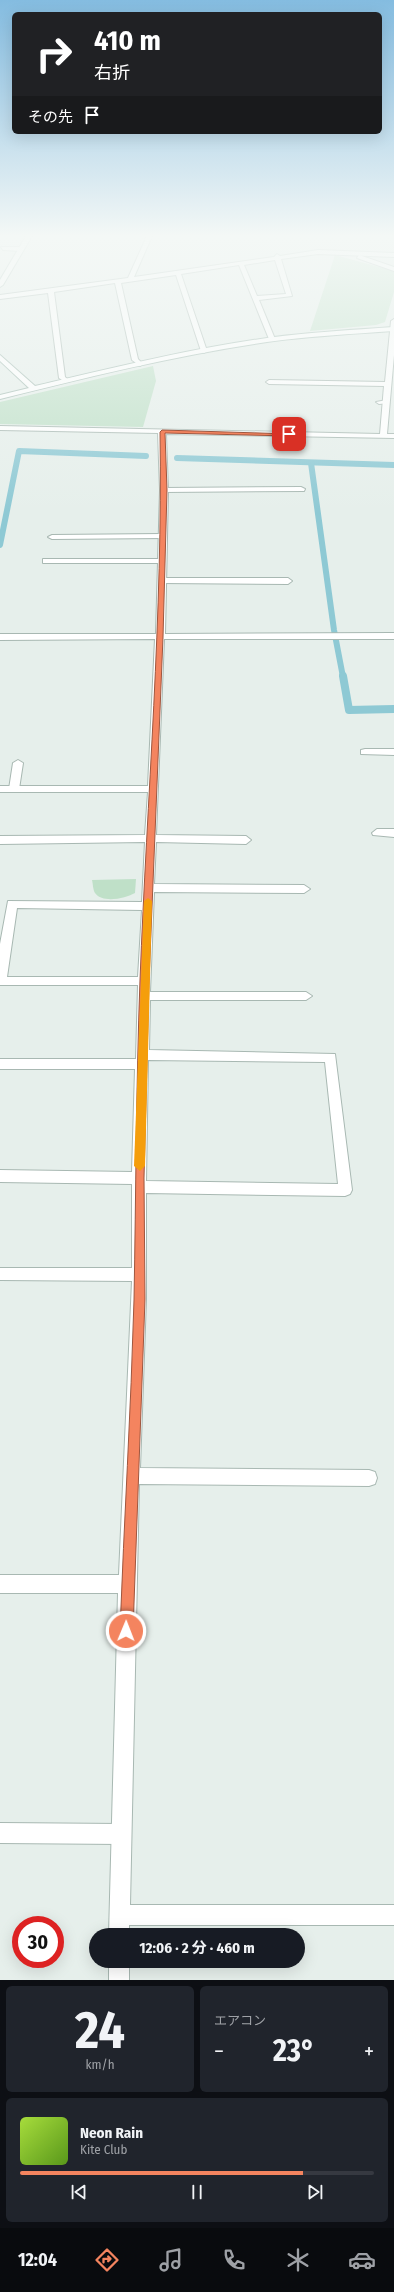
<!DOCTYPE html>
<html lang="ja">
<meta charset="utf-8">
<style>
body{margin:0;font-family:"Fira Sans Condensed","Noto Sans JP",sans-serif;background:#20242c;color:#f1f3f6;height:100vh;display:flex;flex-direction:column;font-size:15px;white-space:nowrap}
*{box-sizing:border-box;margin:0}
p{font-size:13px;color:#9ea1a6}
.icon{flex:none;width:22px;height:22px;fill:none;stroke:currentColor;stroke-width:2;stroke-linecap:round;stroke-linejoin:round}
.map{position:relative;height:1980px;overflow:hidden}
.sheet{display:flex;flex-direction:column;gap:6px;padding:6px;background:#0d0f14;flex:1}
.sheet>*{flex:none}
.hud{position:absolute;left:12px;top:12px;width:370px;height:122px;border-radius:6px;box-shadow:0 4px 16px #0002;background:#202124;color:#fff;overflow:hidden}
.speed{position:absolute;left:12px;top:1916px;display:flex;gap:8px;font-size:20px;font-weight:700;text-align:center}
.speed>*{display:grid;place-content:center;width:52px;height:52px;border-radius:50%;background:#171b24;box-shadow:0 4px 16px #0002;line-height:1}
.speed .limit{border:6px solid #d22;background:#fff;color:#111}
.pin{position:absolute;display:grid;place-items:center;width:34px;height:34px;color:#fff;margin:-17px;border-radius:8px;box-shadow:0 2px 6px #0006}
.me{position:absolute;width:44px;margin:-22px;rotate:1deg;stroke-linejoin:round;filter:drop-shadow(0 0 3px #0008)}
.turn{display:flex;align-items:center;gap:14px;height:84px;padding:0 16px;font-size:18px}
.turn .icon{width:52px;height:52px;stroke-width:2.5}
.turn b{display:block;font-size:28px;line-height:34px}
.then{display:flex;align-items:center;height:38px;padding:0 16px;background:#0003;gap:8px;font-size:15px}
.big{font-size:30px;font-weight:700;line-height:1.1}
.sheet .card{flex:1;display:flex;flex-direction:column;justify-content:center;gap:6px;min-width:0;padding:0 14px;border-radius:6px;background:#20242c}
.sheet .dial{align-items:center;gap:0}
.dial b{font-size:52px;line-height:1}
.song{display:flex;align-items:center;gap:12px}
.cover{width:48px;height:48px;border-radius:6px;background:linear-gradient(135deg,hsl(80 70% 55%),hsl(90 70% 35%))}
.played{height:4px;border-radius:2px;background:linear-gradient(90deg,#f4845f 80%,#363941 80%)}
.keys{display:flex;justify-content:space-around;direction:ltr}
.heat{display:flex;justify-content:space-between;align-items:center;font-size:22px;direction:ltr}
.sheet .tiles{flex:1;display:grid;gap:6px;grid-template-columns:1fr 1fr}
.card:last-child{grid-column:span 2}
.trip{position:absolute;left:89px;top:1928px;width:216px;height:40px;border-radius:20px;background:#171b24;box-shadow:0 4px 16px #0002;font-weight:700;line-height:40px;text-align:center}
.tab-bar{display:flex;height:64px;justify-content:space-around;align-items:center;background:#090b0e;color:#9ea1a6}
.tab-bar .icon{width:28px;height:28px}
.tab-bar .selected{color:#f4845f}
.tab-bar b{font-size:18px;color:#f1f3f6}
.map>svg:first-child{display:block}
.green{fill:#bfe0c8}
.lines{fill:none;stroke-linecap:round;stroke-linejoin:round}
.stream-far1{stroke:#8ec9d4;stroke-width:6}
.stream{stroke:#8ec9d4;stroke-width:8}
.lane-casing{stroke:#a8b8b2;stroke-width:2}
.street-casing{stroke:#a8b8b2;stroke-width:2}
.secondary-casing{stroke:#a4bbb3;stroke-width:2}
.lane{fill:#fff;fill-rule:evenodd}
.street{fill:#fff;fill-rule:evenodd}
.secondary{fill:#fff;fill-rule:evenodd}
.route{fill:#f4845f;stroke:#9f563e}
.slow{fill:#f59e0b}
</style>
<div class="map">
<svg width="394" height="1980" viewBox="0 0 394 1980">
<rect width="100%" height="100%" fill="#e6efeb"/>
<!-- green -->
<g class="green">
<polygon points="335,255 394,271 394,292 385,322 376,325 310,331"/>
<polygon points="153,366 156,381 143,427 0,424 0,402"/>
<path d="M136,879L135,893C126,898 103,904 95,893C93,890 93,884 92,880Z"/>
</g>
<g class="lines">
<!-- stream-far1 -->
<g class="stream-far1">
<polyline points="177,458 394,465"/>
<polyline points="311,463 334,630 343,677"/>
<polyline points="0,545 19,451 146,456"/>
</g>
<!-- stream -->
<polyline class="stream" points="343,676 349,710 394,709"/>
<!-- lane casing -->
<g class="lane-casing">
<g id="lane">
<polygon points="1,247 21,247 24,249 21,251 3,250"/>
<polygon points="387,400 389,401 389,403 379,404 376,402"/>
<polygon points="301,487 305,489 304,491 164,492 160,490 164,488"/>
<polygon points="162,534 165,534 165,538 52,539 48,537 52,535"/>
<polygon points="43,559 161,559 165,561 161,563 43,563"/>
<polygon points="158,578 288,578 292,581 288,584 161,583 158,582"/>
<polygon points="365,749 394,749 394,755 361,754 361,750"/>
<polygon points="18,760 23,763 19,789 14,792 9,789 13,763"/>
<polygon points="377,829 394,829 394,837 373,835 372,833"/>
<polygon points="0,1823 121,1824 128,1827 131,1834 128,1841 121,1844 0,1843"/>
</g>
</g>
<!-- street casing -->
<g class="street-casing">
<g id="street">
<path d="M147,236H152L134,277L274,257L277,254L280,256L318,250L394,253V257L318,254L281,259L292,296L259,300L275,339L272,341L269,339L239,265L181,274L207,351L204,353L201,351L176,275L121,283L138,359L143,364L140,366L132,360L115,283L54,292L65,377L70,381L65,382L59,378L48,293L0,299V295L128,278ZM275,260L286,294L257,296L244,265Z"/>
<polygon points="359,255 394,267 394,271 357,258"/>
<path d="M394,319V355L387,434H394V438L166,434L168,490L165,634L394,633V639H164L156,835L246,836L251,840L246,844L156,842L154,884L304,885L310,889L304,893L154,892L150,992H306L312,996L306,1000H150L149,1050L335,1054L352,1190L350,1194L345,1196L146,1193V1299L140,1468L369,1470L375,1472L377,1478L375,1484L369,1486L139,1484L130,1905H394V1925H129V1935H109L118,1593H0V1575H119L132,1281L0,1280V1268H132V1184L0,1182V1170L132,1172L135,1069H0V1059H136L138,985H0V944L8,901L142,902L145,842L0,844V836L145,835L148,792H0V786H148L155,639L0,640V634H156L160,490L158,433L0,430V426L380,434L384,386L269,384L266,382L269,380L385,382L391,321ZM17,908L142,910L138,977H7ZM148,1060L325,1062L338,1184L146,1181Z"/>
<rect x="109" y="1961" width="20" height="19"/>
</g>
</g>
<!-- secondary casing -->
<g class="secondary-casing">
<g id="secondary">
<polygon points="26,236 32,236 3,285 0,287 0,280"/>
<path d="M394,327V331C352,334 309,336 267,342C177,355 88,377 0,399V395L29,388L0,361V355L35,386C112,368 189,349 267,338C309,332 352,330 394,327Z"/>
</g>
</g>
<!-- lane -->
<use href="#lane" class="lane"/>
<!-- street -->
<use href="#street" class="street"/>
<!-- secondary -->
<use href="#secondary" class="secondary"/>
</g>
<!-- sky -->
<linearGradient id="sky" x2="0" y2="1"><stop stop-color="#84bce0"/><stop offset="0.46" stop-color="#f4f8f6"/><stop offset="1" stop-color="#f4f8f6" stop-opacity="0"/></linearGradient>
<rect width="394" height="513" fill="url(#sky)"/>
<!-- route -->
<path class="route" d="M162,430L292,434L289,436L165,433L167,490L163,637L149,981L144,1178L145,1299L133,1631L131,1636L126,1638L121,1636L120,1631C124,1521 131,1410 134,1300C136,1193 136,1087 140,980C147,797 163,614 160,432Z"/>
<!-- slow -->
<polygon class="slow" points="148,898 152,901 145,1166 140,1171 134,1166 144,901"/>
</svg>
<div class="speed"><div class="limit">30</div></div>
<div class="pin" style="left:289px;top:434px;background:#d93025"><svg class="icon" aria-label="arrive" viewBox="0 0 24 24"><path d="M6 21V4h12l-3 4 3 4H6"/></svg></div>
<svg class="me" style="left:126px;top:1631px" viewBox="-20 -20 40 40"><circle r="17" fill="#f4845f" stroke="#fff" stroke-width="3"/><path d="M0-11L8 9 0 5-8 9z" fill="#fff"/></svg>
<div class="trip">12:06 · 2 分 · 460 m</div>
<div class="hud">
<div class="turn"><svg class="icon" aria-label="right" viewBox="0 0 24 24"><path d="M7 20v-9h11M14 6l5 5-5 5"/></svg><div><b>410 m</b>右折</div></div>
<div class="then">その先<svg class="icon" aria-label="arrive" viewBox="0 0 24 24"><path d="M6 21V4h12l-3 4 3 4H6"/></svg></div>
</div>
</div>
<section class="sheet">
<div class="tiles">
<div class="card dial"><b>24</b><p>km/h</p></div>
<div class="card"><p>エアコン</p>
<div class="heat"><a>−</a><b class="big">23°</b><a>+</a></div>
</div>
<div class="card">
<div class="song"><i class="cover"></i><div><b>Neon Rain</b><p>Kite Club</p></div></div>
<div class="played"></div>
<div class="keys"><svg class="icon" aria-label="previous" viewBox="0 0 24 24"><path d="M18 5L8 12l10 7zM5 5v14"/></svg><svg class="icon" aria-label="pause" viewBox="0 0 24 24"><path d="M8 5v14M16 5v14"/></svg><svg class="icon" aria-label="next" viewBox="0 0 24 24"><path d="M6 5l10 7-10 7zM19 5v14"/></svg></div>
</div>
</div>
</section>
<nav class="tab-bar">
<b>12:04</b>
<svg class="icon selected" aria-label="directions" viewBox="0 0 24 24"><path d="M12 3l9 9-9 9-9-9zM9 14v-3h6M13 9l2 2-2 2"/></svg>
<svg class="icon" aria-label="music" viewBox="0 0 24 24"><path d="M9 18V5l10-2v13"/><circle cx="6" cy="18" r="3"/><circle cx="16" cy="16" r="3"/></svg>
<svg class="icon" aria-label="phone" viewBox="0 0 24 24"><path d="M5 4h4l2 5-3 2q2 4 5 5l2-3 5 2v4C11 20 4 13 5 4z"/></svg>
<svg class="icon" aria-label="climate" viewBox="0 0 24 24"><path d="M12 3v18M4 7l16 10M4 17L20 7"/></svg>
<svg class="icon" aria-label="car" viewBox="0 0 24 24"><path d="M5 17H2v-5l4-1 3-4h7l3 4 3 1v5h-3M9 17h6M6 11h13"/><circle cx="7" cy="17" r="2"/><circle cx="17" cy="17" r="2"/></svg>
</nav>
